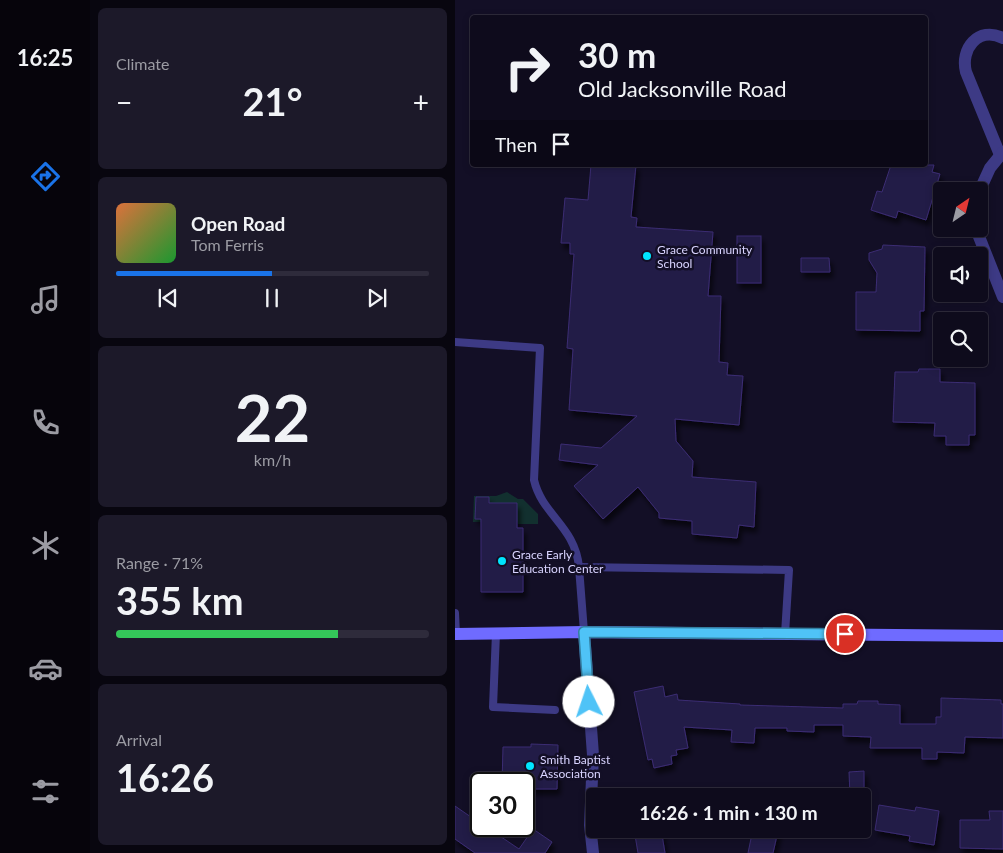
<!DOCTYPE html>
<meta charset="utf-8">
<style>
body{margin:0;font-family:Lato,sans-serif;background:#1c1929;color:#f1f3f6;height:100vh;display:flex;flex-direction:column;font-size:19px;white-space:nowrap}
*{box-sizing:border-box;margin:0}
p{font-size:16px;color:#9b9ba3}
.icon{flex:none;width:28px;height:28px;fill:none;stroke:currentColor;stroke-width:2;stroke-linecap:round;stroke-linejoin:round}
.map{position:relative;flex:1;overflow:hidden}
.sheet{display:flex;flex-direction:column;gap:8px;padding:8px;background:#08060f;width:365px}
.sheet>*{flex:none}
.banner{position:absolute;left:15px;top:15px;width:458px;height:152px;border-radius:5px;box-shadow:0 2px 8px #0003,0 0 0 1px #2e2b3b;background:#0e0b1c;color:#f1f3f6;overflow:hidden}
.needle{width:32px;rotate:35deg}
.tools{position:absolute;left:478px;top:182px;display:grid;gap:10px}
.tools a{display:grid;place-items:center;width:55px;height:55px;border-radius:5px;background:#0e0b1c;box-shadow:0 2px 8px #0003,0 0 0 1px #2e2b3b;font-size:25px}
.speed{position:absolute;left:15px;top:772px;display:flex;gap:10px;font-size:25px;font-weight:700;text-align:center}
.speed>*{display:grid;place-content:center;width:65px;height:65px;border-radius:50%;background:#0e0b1c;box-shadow:0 2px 8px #0003,0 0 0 1px #2e2b3b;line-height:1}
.speed .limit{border:2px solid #111;border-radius:8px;background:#fff;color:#111}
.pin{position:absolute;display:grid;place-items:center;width:42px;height:42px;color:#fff;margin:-21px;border:2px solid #fff;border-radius:50%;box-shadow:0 1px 5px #0007}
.me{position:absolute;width:55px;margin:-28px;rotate:356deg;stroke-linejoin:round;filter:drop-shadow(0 0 4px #0008)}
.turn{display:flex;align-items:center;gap:18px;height:105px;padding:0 25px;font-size:22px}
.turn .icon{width:65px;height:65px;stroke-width:2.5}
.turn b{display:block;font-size:35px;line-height:42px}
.then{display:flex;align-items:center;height:48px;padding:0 25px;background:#0003;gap:10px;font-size:19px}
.big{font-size:38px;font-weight:700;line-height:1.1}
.sheet .tile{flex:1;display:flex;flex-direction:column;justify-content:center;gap:8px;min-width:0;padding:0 18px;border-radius:8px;background:#1c1929}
.sheet .dial{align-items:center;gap:0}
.dial b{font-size:65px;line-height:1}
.song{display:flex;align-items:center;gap:15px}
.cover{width:60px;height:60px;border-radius:8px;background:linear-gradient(135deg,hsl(20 70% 55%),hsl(130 70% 35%))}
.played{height:5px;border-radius:2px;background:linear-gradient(90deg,#1a73e8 50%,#2e2b3b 50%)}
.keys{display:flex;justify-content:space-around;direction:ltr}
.heat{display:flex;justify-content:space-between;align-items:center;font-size:28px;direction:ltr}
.charge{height:8px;border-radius:4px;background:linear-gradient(90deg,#34c759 71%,#2e2b3b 0)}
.trip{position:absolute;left:131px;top:788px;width:285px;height:50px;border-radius:5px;background:#0e0b1c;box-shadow:0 2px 8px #0003,0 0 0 1px #2e2b3b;font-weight:700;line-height:50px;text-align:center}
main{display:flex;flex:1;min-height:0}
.dock{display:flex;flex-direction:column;width:90px;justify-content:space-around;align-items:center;background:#06040b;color:#9b9ba3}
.dock .icon{width:35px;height:35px}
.dock .on{color:#1a73e8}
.dock b{font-size:22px;color:#f1f3f6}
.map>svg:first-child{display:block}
.green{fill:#12302f}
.building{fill:#241b47;stroke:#3b2d73;filter:url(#shadow)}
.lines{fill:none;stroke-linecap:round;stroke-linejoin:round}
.service{stroke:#3d3a85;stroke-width:8}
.minor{stroke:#3d3a85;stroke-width:12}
.secondary{stroke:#6f6bff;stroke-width:12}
.route-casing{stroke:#337fa1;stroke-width:12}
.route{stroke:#4fc3f7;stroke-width:9}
.poi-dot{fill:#00e5ff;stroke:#130f26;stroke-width:2}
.labels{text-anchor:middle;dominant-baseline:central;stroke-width:5;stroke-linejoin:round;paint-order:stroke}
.poi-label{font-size:12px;fill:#d9d4ff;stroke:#130f26;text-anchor:start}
</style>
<main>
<nav class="dock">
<b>16:25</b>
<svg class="icon on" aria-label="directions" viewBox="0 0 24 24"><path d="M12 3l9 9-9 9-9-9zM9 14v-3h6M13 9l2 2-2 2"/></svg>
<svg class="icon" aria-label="music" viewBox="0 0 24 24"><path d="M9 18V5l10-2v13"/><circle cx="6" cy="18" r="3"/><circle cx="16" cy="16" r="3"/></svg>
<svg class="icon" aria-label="phone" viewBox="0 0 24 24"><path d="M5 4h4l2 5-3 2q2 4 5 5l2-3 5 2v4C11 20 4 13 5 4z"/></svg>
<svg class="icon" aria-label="climate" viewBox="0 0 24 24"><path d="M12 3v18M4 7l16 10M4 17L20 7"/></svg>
<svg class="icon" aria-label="car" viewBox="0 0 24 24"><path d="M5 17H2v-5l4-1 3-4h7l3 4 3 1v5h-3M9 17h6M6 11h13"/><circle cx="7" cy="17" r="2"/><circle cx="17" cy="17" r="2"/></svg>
<svg class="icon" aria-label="filters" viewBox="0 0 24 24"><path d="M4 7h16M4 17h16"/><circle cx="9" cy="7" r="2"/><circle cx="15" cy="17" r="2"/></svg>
</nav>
<section class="sheet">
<div class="tile"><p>Climate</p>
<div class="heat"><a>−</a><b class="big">21°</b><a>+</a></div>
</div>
<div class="tile">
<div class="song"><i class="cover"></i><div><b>Open Road</b><p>Tom Ferris</p></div></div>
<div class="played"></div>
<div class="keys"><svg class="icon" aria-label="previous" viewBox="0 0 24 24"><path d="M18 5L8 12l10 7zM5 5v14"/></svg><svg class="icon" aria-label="pause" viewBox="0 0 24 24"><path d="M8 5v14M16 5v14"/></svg><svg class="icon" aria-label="next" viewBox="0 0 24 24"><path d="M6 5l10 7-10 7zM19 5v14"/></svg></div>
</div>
<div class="tile dial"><b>22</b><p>km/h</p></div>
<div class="tile"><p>Range · 71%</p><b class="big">355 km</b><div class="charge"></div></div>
<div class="tile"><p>Arrival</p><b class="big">16:26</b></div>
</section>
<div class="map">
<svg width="548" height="853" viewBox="0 0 548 853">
<defs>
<filter id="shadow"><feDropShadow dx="3" dy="5.5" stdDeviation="2.5" flood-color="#0009"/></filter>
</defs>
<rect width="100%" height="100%" fill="#130f26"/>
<!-- green -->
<polygon class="green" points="52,492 63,499 68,499 83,514 83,524 63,524 62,521 18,522 19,496 41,496"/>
<!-- building -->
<g class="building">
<polygon points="136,165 181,165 176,217 182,218 181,227 258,232 253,296 266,296 264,362 273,363 272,375 288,376 284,425 220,419 221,441 238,461 237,477 301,482 299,527 284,525 282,538 237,534 237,521 204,518 204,513 183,487 148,519 119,486 143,465 104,460 106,444 146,448 182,416 114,410 118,349 112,348 119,254 115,254 115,243 106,243 110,198 133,200"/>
<polygon points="436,165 479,165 477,172 485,174 471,220 443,211 441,218 416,210 422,191 427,192"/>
<rect x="282" y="236" width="24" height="47"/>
<polygon points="428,245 470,247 469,311 465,311 465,331 401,330 401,292 421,292 422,273 414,260 414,253 427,249"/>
<polygon points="346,258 374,258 375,272 346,272"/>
<polygon points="464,369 485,369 485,382 520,383 520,435 514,435 514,445 491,445 491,436 479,436 480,423 438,422 440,372 463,372"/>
<polygon points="21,497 34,497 34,503 62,503 62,528 68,528 68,592 26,592 26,519 20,519"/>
<polygon points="208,686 210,697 222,694 223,700 285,704 285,705 388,708 388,704 402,704 403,701 423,701 423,704 445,705 445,724 481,724 481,717 486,717 486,698 546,700 546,704 548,704 548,738 510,737 509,753 482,752 482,759 467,759 467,748 415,748 416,737 388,736 388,725 359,725 359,732 332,731 332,728 300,728 299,743 276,742 277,730 229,727 233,748 221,750 222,755 216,756 217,764 199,768 197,759 193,760 179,692"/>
<polygon points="76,744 103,745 102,789 69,789 69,784 47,784 48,747 76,747"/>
<polygon points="409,771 409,796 395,796 394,772"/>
<polygon points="424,805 460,811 461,807 484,811 479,845 454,841 455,836 420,830"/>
<polygon points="0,806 26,824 26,826 30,826 64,849 78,829 97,842 90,853 20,853 0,839"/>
<polygon points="534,811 548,811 548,849 505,848 505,820 535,820"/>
<polygon points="179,829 206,829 210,853 183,853"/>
<polygon points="298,829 312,829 323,831 318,853 293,853"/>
</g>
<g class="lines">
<!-- service -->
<g class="service">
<path d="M0,342L85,348L79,480C87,515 120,526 124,567"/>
<polyline points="0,613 1,634"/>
<polyline points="129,632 124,567 334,570 330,634"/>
<polyline points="41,633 38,707 100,710"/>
</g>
<!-- minor -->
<g class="minor">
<path d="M545,155L511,72C505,49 523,26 548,38"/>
<polyline points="524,192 535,168 548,152"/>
<polyline points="521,229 548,297"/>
<polyline points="129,632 138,755 135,825 138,853"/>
</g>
<!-- secondary -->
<polyline class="secondary" points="0,634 129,632 548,636"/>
</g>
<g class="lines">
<!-- route casing -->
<g class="route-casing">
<polyline id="route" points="134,702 129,632 390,634"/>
</g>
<!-- route -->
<use href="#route" class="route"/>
</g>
<!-- markers -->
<g class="poi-dot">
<circle cx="192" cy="256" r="5"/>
<circle cx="47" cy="561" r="5"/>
<circle cx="75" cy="766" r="5"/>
</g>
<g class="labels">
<!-- poi labels -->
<g class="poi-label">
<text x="202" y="249">Grace Community<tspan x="202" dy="14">School</tspan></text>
<text x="57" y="554">Grace Early<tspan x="57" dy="14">Education Center</tspan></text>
<text x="85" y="759">Smith Baptist<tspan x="85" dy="14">Association</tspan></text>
</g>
</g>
</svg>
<div class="tools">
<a><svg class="needle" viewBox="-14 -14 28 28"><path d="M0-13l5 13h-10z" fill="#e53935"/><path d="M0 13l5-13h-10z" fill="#9b9ba3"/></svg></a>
<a><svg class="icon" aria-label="sound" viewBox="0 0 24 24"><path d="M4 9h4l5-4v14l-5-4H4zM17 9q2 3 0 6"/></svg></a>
<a><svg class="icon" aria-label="search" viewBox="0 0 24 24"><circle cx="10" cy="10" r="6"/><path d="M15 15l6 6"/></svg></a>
</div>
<div class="speed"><div class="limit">30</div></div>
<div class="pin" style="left:390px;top:634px;background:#d93025"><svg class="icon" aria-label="arrive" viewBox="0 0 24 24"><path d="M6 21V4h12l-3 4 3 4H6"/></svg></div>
<svg class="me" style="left:134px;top:702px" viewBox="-20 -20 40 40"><circle r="19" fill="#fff"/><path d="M0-13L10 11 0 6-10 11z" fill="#4fc3f7"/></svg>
<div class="trip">16:26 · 1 min · 130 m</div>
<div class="banner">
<div class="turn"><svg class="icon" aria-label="right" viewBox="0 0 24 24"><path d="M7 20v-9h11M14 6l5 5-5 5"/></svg><div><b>30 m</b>Old Jacksonville Road</div></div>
<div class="then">Then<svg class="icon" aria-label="arrive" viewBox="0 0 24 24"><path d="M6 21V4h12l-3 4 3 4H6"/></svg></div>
</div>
</div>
</main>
